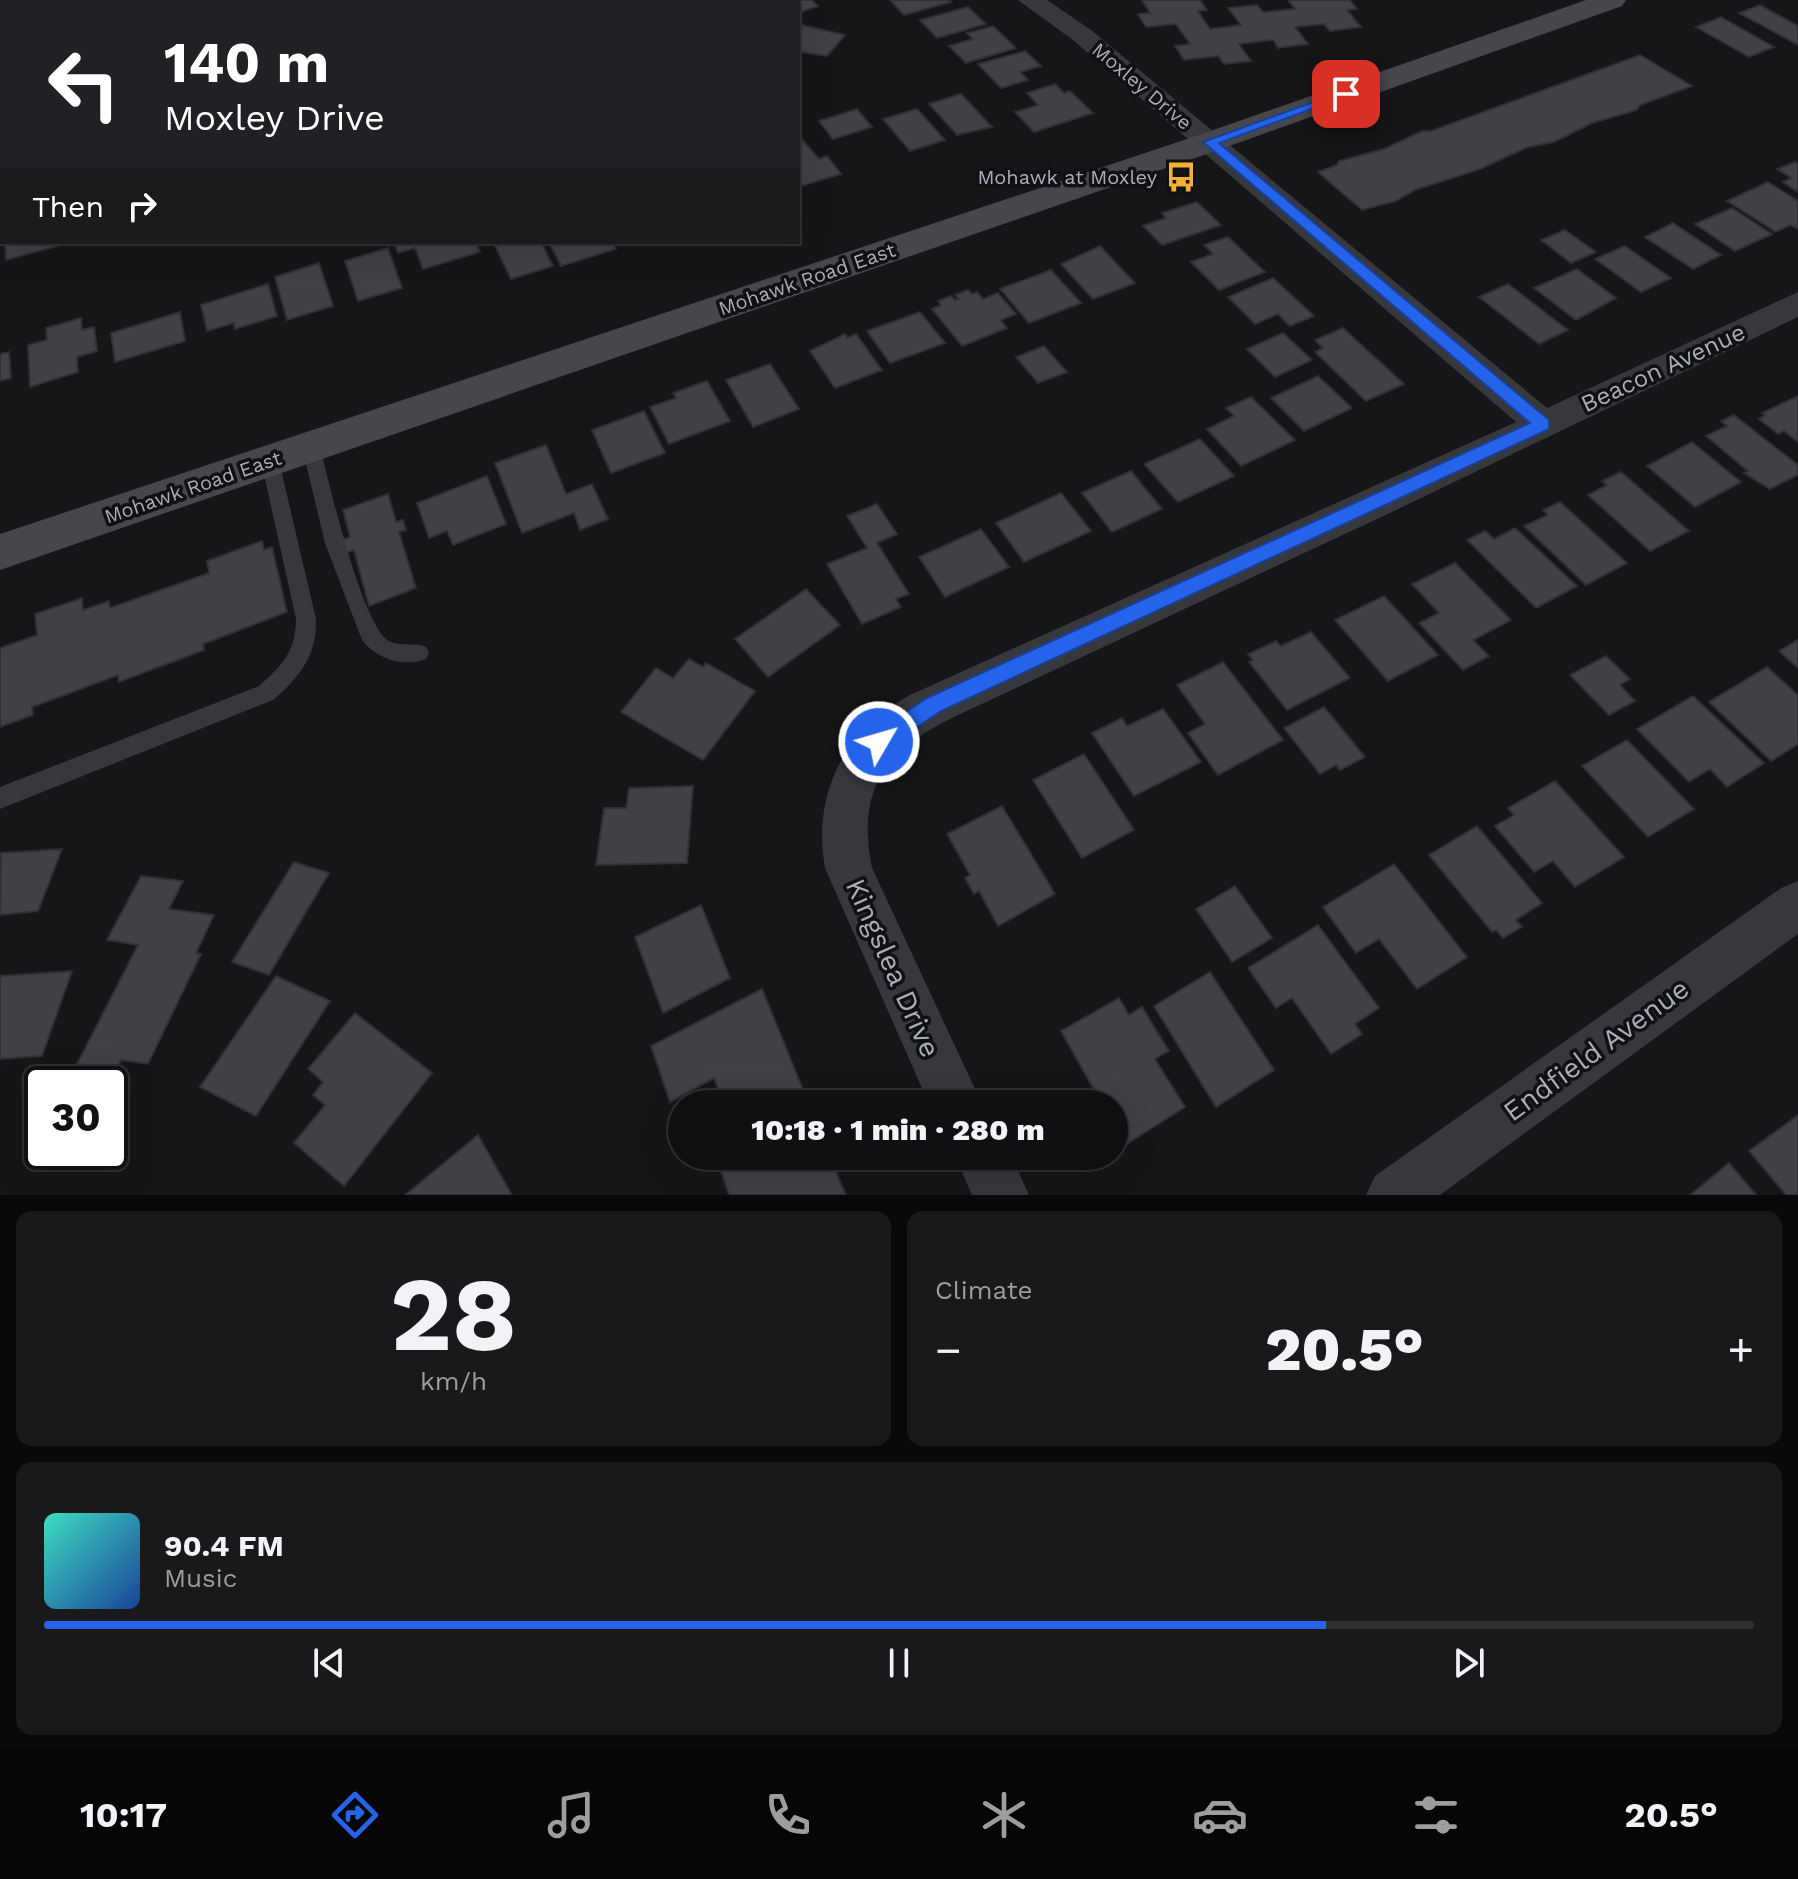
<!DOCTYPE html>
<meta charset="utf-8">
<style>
body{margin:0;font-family:"Work Sans",sans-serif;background:#19191b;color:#f1f3f6;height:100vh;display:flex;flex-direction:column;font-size:30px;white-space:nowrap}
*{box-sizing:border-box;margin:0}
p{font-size:26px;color:#9c9d9f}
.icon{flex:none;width:44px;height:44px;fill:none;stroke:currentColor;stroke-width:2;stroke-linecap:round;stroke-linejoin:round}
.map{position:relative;height:1195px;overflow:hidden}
.details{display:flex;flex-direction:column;gap:16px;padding:16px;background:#09090a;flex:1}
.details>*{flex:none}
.top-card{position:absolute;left:0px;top:0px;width:800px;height:244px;box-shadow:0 8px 32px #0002,0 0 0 2px #303032;background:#202124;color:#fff;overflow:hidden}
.speed{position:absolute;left:24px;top:1066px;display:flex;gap:16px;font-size:40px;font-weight:700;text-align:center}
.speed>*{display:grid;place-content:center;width:104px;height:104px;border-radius:50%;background:#101012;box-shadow:0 8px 32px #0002,0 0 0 2px #303032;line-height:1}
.speed .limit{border:4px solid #111;border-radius:12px;background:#fff;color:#111}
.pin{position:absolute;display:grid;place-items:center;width:68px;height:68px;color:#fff;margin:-34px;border-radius:16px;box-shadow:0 4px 12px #0006}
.me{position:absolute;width:88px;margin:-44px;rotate:52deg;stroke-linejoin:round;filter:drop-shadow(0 0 6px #0008)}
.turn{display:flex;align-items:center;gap:28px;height:168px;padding:0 32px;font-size:36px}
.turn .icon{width:104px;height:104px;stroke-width:2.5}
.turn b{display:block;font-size:56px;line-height:68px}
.then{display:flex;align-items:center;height:76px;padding:0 32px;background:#0003;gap:16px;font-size:30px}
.big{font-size:60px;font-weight:800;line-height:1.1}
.details .card{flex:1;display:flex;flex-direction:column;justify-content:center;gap:12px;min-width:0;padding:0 28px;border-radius:16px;background:#19191b}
.details .dial{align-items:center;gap:0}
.dial b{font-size:104px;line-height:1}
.song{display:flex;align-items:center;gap:24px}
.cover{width:96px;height:96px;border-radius:12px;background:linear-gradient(135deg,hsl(170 70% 55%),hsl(220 70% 35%))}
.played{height:8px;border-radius:4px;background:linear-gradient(90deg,#2563eb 75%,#303032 75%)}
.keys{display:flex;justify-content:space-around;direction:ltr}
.heat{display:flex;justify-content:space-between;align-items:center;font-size:44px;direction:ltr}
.details .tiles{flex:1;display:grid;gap:16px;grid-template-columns:1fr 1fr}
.card:last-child{grid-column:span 2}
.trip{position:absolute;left:668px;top:1090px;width:460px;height:80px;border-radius:40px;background:#101012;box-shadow:0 8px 32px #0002,0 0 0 2px #303032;font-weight:800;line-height:80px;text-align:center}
.dock{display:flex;height:128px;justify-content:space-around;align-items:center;background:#060607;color:#9c9d9f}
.dock .icon{width:56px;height:56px}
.dock .on{color:#2563eb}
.dock b{font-size:36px;color:#f1f3f6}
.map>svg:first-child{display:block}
.building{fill:#404145;stroke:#303034;stroke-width:2}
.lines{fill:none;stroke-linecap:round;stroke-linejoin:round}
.lane{fill:#37383d;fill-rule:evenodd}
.street{fill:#37383d;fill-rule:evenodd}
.secondary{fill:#45474d;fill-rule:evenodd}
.route{fill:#2563eb;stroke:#184099;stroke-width:2}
.labels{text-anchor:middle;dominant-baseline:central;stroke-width:7;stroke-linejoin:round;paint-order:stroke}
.far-street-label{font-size:20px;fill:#a8adb8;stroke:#111113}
.far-poi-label{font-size:20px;fill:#a8adb8;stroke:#111113;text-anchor:end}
.street-label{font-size:24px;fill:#a8adb8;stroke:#111113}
.near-street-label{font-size:28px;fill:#a8adb8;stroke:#111113}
</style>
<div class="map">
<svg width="1798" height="1195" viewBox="0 0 1798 1195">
<rect width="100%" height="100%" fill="#161618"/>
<!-- building -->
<g class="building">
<polygon points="0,0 202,0 203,2 2,2 0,56"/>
<polygon points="764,0 812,0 818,6 798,13 798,2"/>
<polygon points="890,0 949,0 951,2 904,15"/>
<polygon points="1142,0 1200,0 1207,10 1198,11 1210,29 1241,25 1228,8 1257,5 1263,12 1295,9 1288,0 1350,0 1357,9 1347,10 1361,27 1330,31 1324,24 1295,27 1308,44 1278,48 1273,40 1239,44 1251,61 1224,64 1218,56 1184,60 1175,46 1190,44 1176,24 1146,27 1138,14 1150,13"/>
<polygon points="1760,5 1798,26 1798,45 1739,13"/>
<polygon points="968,7 986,24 937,38 920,20"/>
<polygon points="1721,17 1774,47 1749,57 1696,27"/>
<polygon points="798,24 845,35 827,56 800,52"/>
<polygon points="993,26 1016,48 966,63 949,46 973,39 967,33"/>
<polygon points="1025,51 1041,66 1020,72 1028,80 1001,88 978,64"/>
<polygon points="1640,55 1692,86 1640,105 1637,110 1592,123 1554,142 1528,147 1480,169 1415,190 1396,201 1362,210 1318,172 1337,165 1339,161 1384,149 1422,131 1431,131"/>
<polygon points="1055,84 1064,93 1070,91 1093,113 1034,132 1015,112 1038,105 1027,93"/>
<polygon points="961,94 992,127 957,135 929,104"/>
<polygon points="857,109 872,127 833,139 819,121"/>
<polygon points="917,109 945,140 910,151 883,119"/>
<polygon points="798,135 819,159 827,156 841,174 798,187"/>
<polygon points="1795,162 1798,164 1798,192 1783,182 1791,178 1777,169"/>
<polygon points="1768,182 1798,201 1798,229 1790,225 1776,232 1727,201"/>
<polygon points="1197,202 1221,225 1162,245 1143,226 1166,218 1162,213"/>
<polygon points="1732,208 1772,234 1735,251 1695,224"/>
<polygon points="1673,223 1721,255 1693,269 1645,237"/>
<polygon points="1565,230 1596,252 1571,263 1541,240"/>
<polygon points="1228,237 1265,272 1219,290 1191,262 1213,254 1204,245"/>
<polygon points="5,242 65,242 65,244 6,260"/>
<polygon points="394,242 475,242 480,252 423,269 415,248 398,253"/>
<polygon points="493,242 541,242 553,266 511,279"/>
<polygon points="549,242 612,242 616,249 561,266"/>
<polygon points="1100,246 1135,283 1093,299 1061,264"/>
<polygon points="1625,246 1671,278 1641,292 1595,259"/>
<polygon points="388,248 402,288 358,301 345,261"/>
<polygon points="319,263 333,306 287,320 275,277"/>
<polygon points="1577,269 1616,298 1576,320 1534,288"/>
<polygon points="1051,270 1081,303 1029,323 1000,289"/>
<polygon points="1273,278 1314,316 1290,326 1278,314 1255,324 1228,297"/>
<polygon points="268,284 277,316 235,329 234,323 207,331 201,305"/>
<polygon points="1508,284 1568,330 1539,344 1479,297"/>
<polygon points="968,290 972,294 977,292 983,299 998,293 1016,314 1001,320 1007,328 962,346 932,309 941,305 938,301 951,296 955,300 959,299 955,295"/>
<polygon points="180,312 185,341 115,362 111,333"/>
<polygon points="920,312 945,343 890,363 867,331"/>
<polygon points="81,318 82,330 94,327 97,351 77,357 78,372 30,387 28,345 47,340 46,328"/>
<polygon points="1343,328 1404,384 1366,401 1315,352 1323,348 1315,340"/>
<polygon points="1283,333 1312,360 1275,377 1247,349"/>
<polygon points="845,334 847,338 856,334 882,370 835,388 810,351"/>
<polygon points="1044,346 1067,372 1038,383 1016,357"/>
<polygon points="9,352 11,378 0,381 0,354"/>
<polygon points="770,364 799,409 753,427 726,380"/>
<polygon points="1318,376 1352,408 1304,431 1271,398"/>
<polygon points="707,381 730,421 669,444 650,407 676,398 673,393"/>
<polygon points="1798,396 1798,442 1784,431 1778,434 1759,419 1765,416 1762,413"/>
<polygon points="1251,397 1295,440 1241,466 1207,429 1234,416 1226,408"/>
<polygon points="644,411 665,453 611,473 592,430"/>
<polygon points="1734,415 1798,465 1798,475 1770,489 1744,473 1748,471 1706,436 1727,426 1721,421"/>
<polygon points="1200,439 1234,476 1178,502 1144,464"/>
<polygon points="1692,442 1741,482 1695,507 1647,466"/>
<polygon points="546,445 566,494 592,484 608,519 580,530 574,513 522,533 495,463"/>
<polygon points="1131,471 1162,509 1112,532 1082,493"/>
<polygon points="1621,472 1689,531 1650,551 1588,495 1607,485 1602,481"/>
<polygon points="487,476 506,524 453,545 447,531 429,538 417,503"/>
<polygon points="1061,493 1091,531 1024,562 996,523"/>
<polygon points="388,494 396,522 403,520 406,530 399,532 416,588 369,606 354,550 345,553 342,540 350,537 343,510"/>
<polygon points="1560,502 1627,563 1586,585 1524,526 1548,515 1543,510"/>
<polygon points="877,504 897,534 877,543 909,594 896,599 901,607 862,624 827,564 867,548 847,516"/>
<polygon points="1515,528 1577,586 1536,608 1467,540 1485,531 1494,539"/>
<polygon points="981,529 1009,567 945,597 919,557"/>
<polygon points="262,541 264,550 272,547 287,612 203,644 204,650 119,682 118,675 32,707 33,715 0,727 0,648 37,635 35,614 82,598 83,610 109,601 110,608 209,573 207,561"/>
<polygon points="1455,563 1511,620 1473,640 1489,656 1463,670 1419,623 1439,613 1412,584"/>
<polygon points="806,589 840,625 768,677 735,639"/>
<polygon points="1384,596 1438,655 1388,681 1335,620"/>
<polygon points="1311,632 1350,678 1287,710 1249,662 1253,660 1248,654 1276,641 1281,646"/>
<polygon points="1798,640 1798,668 1779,651"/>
<polygon points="1606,656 1630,679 1620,685 1635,701 1609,715 1570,675"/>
<polygon points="689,659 703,667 706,663 755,691 703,760 621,712 656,668 673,678"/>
<polygon points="1223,662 1283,740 1218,775 1188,733 1205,724 1177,685"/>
<polygon points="1767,667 1798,695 1798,744 1771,761 1709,702"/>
<polygon points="1693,696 1764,763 1727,787 1710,769 1689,782 1637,729"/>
<polygon points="1324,707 1365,757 1340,770 1336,765 1320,774 1284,728"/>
<polygon points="1163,709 1201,762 1134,796 1092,733 1122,718 1127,726"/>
<polygon points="1627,740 1694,809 1648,837 1582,766"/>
<polygon points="1084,754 1134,830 1082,858 1033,780"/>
<polygon points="1555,781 1624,857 1575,887 1553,861 1534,872 1495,826 1514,815 1508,808"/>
<polygon points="693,786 687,863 596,865 604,808 626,808 629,788"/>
<polygon points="1002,806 1055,894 998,926 979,891 974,894 965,878 970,875 947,834"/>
<polygon points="1477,826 1542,903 1516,920 1522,927 1503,938 1496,930 1492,932 1429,855"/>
<polygon points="62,849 38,911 0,915 1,853"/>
<polygon points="294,862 329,873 269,975 232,962"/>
<polygon points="1394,864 1467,957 1417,989 1379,939 1356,953 1323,907"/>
<polygon points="141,876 183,881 169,909 214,915 196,953 201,954 148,1064 121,1060 117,1070 77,1064 138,945 107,940"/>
<polygon points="1235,886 1272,938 1232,962 1196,909"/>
<polygon points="701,905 730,978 663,1013 635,937"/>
<polygon points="1318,925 1379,1008 1355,1024 1362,1034 1331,1054 1292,998 1276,1008 1248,968"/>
<polygon points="72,971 42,1056 0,1059 0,976"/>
<polygon points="1210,972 1274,1070 1216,1107 1154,1006"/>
<polygon points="276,976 330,1001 256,1116 200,1087"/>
<polygon points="762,989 804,1092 783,1104 724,1104 714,1078 670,1102 651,1046"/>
<polygon points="1119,998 1129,1015 1142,1007 1169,1051 1155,1059 1185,1107 1125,1145 1114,1126 1114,1104 1102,1104 1061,1031"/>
<polygon points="355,1013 432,1073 344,1186 294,1143 325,1105 313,1095 323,1082 308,1069"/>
<polygon points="1798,1115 1798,1195 1786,1195 1749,1151"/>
<polygon points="478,1135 512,1195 405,1195"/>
<polygon points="730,1156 829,1156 846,1195 729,1195 718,1163"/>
<polygon points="1729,1163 1756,1195 1690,1195"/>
</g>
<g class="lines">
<!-- lane -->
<g class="lane">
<path d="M311,440L320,447C329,482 362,626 389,641C400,647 415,642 426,647L429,653L426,659C403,668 377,659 362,640L325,543L302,447Z"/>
<path d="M270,454L279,461L316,619C317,655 300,677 273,700L0,809V787L259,686C282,666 296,651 296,619L261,461Z"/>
</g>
<!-- street -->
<g class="street">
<polygon points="525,0 549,0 550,2 526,2"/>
<path d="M1018,0H1047L1091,30L1547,408L1798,292V317L1394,511L956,716C885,750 856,788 872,868L982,1104H929L825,868C812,793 844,731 910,695L1516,422L1073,40Z"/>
<rect x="0" y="163" width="2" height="18"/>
<polygon points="1798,881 1798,934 1440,1195 1366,1195 1375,1176 1781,888"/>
<polygon points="955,1156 1011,1156 1029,1195 972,1195"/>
</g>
<!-- secondary -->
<polygon class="secondary" points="1586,0 1626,0 1622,6 1221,149 0,570 0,534 1199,135"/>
</g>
<!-- route -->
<polygon class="route" points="1341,92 1352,94 1219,143 1549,420 1549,429 941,711 886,748 872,748 869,742 872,735 927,698 1530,423 1203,142"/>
<!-- icons -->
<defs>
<g id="bus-bare" transform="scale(2.4)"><path d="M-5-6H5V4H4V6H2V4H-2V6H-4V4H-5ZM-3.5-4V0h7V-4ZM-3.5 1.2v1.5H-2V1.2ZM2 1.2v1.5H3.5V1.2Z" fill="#f2b134" stroke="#111113" stroke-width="2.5" paint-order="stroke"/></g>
</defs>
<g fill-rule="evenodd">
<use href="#bus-bare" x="1181" y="177"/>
</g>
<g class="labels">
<!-- far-street labels -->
<g class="far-street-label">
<text transform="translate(1142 86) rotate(40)">Moxley Drive</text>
<text transform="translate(807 279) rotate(-19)">Mohawk Road East</text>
<text transform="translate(193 487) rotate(-19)">Mohawk Road East</text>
</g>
<!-- far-poi labels -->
<g class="far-poi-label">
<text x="1157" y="177">Mohawk at Moxley</text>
</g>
<!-- street labels -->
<g class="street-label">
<text transform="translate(1663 368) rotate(-25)">Beacon Avenue</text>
</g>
<!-- near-street labels -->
<g class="near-street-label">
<text transform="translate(893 968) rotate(66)">Kingslea Drive</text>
<text transform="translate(1596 1050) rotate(-36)">Endfield Avenue</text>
</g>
</g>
</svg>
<div class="speed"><div class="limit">30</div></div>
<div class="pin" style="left:1346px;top:94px;background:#d93025"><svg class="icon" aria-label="arrive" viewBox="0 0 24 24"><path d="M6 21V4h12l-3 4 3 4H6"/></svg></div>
<svg class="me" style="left:879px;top:742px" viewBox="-20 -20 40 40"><circle r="17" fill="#2563eb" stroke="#fff" stroke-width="3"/><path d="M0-11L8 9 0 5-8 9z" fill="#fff"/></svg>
<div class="trip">10:18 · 1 min · 280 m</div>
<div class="top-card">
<div class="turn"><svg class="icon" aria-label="left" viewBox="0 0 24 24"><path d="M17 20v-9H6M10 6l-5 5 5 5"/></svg><div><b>140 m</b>Moxley Drive</div></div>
<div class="then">Then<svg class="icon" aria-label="right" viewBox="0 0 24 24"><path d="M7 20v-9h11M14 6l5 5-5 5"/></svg></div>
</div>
</div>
<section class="details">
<div class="tiles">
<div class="card dial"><b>28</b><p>km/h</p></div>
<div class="card"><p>Climate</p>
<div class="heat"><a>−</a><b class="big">20.5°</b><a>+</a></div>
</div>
<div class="card">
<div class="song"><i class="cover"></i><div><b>90.4 FM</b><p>Music</p></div></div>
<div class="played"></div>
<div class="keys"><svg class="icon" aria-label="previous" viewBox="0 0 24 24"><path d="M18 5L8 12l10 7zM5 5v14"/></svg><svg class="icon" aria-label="pause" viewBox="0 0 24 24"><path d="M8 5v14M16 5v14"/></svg><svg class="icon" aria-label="next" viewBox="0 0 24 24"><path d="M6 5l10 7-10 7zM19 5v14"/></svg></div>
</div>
</div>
</section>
<nav class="dock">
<b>10:17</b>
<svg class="icon on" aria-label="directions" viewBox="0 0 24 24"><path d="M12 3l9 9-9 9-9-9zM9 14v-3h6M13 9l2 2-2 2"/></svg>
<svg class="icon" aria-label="music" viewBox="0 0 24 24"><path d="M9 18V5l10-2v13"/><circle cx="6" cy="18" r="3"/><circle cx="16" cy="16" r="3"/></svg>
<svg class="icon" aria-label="phone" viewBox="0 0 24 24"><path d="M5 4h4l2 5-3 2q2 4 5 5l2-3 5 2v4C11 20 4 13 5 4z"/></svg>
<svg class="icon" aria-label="climate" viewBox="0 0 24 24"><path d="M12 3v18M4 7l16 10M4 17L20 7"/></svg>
<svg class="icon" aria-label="car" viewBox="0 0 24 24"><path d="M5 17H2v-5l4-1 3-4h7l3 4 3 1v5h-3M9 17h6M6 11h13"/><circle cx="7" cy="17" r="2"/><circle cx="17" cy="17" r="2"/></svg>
<svg class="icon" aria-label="filters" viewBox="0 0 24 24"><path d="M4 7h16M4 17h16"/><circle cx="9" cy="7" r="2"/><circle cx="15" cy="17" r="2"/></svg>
<b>20.5°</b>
</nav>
